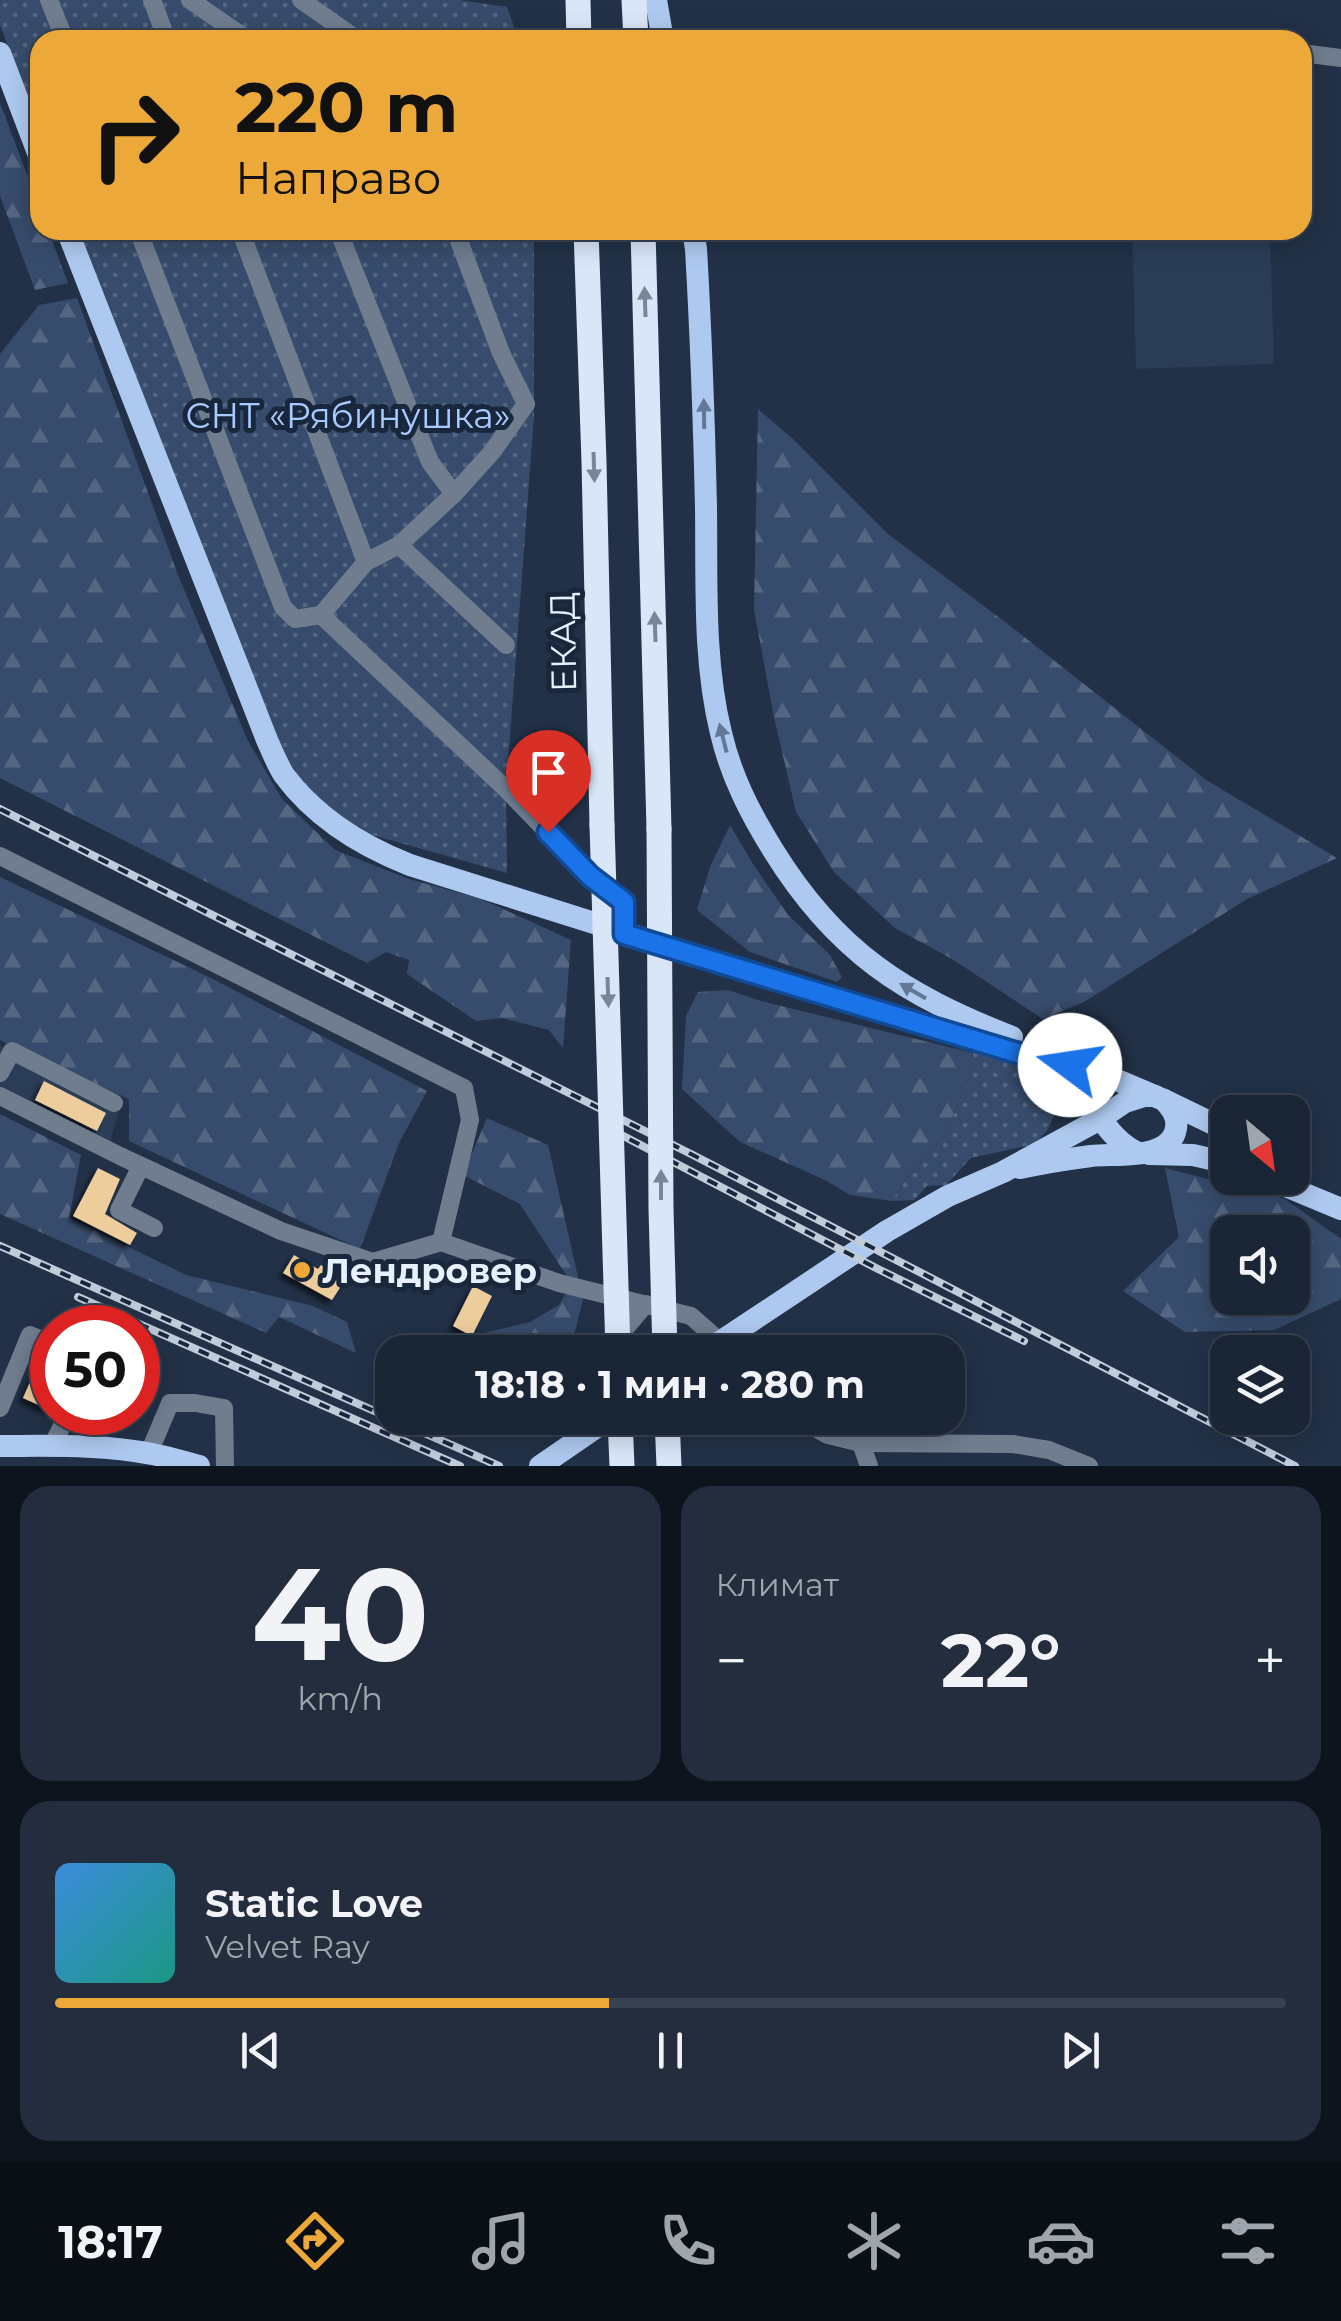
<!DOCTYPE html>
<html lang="ru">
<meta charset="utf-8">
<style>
body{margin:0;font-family:Montserrat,sans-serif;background:#232d3d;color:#f1f3f6;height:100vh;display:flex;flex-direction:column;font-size:38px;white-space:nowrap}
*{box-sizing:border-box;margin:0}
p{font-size:32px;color:#9fa5ad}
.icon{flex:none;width:55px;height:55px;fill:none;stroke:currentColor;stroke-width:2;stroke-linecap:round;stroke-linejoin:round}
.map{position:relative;height:1466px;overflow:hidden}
.panel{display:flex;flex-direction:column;gap:20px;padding:20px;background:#0e141d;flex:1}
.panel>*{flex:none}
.hud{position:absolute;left:30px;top:30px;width:1282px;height:210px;border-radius:30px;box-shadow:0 5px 25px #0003,0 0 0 2px #384250;background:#eca93a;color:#111;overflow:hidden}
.needle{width:65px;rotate:151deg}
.tools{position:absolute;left:1210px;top:1095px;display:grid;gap:20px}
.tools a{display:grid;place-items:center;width:100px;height:100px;border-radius:20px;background:#1a2535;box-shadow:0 5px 25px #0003,0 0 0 2px #384250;font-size:50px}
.speed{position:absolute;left:30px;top:1305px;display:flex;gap:20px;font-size:50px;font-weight:700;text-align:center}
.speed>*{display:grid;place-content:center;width:130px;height:130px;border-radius:50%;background:#1a2535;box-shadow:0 5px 25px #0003,0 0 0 2px #384250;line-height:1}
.speed .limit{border:15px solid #d22;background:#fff;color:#111}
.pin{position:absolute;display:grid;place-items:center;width:85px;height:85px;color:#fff;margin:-102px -42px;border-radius:50% 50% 50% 0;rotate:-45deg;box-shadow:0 0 10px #0007}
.pin .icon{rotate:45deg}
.me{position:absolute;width:110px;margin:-55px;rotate:284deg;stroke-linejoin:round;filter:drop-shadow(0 0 8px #0008)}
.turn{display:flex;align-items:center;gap:35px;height:210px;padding:0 40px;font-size:45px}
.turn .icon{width:130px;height:130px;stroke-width:2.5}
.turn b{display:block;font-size:70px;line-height:85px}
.big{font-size:75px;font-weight:700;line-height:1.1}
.panel .widget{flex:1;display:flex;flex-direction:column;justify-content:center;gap:15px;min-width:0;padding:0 35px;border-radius:30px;background:#232d3d}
.panel .dial{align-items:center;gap:0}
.dial b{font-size:130px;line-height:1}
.song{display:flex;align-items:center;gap:30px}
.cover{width:120px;height:120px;border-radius:15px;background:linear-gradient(135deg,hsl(210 70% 55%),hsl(170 70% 35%))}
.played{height:10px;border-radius:5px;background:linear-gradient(90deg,#eca93a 45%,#384250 45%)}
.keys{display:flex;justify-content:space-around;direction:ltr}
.heat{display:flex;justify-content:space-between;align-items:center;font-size:55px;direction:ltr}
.panel .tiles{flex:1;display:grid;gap:20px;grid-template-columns:1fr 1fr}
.widget:last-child{grid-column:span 2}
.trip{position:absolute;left:375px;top:1335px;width:590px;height:100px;border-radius:30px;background:#1a2535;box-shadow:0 5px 25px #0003,0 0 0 2px #384250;font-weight:700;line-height:100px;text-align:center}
.tabs{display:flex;height:160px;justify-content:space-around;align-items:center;background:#0a0f15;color:#9fa5ad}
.tabs .icon{width:70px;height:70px}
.tabs .current{color:#eca93a}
.tabs b{font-size:45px;color:#f1f3f6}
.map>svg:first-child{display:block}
.built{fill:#2a3c56}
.grass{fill:url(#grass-dots)}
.forest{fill:url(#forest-firs);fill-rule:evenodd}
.building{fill:#eecd9d;filter:url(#shadow)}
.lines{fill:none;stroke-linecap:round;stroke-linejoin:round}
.minor{stroke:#707d8f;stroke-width:18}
.major{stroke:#aec9ef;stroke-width:22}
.highway{stroke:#d9e6f8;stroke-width:25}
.rail-casing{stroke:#c1ccdb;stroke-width:8}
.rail{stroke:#19273c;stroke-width:4;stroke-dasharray:11;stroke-linecap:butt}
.highway-bridge{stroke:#d9e6f8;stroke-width:25}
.oneway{fill:#79869a}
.oneway2{fill:#647896}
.route-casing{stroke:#114b97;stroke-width:25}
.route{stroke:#1a73e8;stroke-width:18}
.poi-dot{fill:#eca93a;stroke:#19273c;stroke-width:4}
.labels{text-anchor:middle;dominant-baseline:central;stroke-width:10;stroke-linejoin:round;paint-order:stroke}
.park-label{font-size:35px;fill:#a8cafe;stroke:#19273c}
.street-label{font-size:35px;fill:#e6f0fe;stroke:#19273c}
.poi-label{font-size:35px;font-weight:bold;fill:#e6f0fe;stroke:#19273c;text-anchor:start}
</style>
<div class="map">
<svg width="1341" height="1466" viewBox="0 0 1341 1466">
<defs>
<pattern id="grass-dots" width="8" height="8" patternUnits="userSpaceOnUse" patternTransform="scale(2.5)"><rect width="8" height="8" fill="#374c6c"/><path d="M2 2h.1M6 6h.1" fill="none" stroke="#546682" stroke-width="1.8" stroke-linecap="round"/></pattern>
<pattern id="forest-firs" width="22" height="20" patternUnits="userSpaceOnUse" patternTransform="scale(2.5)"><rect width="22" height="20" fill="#374c6c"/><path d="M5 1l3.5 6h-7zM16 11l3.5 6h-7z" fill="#546682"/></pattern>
<filter id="shadow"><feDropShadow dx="-4.5" dy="4.5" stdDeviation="2.5" flood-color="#0009"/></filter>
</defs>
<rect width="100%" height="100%" fill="#223147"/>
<!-- built -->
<g class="built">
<polygon points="1231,29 1243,39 1270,38 1270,40 1125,40 1125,33"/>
<polygon points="1302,90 1309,90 1313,224 1303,224"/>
<polygon points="1132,230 1270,230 1274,364 1136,369"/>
<polygon points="0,1046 120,1106 106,1158 0,1104"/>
</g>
<!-- grass -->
<g class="grass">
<polygon points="0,0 459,0 507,7 514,27 506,40 40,40 40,130 0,25"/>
<polygon points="78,230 534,230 534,416 506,789 507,873 351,829 306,786 278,746"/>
<polygon points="973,1053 1021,1060 1048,1079 1058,1097 1056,1111 1048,1129 1035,1144 971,1158 946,1185 927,1186 914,1200 892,1201 904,1181 943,1137 968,1082"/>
</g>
<!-- forest -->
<g class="forest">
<polygon points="0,103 40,209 40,230 48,230 68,283 35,290 0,196"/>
<polygon points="77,298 178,575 247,739 282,799 335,850 409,879 481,899 571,940 563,1048 549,1030 502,1018 476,1021 407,974 409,960 386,952 367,963 0,778 0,354 39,305"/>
<polygon points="758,409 793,439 888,534 1009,625 1206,780 1337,858 1247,899 1084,1002 1043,1019 952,959 895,928 834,872 796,812 774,717 754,610"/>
<polygon points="730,825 753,864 788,915 830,955 842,977 837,982 750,952 697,910 710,867"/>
<polygon points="0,877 213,979 427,1091 399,1143 360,1249 129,1141 129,1099 0,1040"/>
<polygon points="728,990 761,1001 973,1053 968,1082 943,1137 904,1181 892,1201 850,1195 825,1180 740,1142 682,1089 686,1016 698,992"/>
<polygon points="0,1114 81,1155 69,1218 186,1275 313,1306 347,1322 356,1353 279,1317 266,1333 0,1214"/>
<polygon points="487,1118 548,1145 583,1299 570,1352 475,1352 480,1334 530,1322 559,1305 572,1284 520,1204 463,1175"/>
<path d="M1165,1168L1285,1199L1341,1239V1299L1274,1330L1185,1332L1123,1291L1179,1237ZM1228,1232H1292V1298H1228Z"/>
</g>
<!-- building -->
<g class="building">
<polygon points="44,1081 106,1113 97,1131 35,1100"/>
<polygon points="98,1168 120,1179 105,1214 137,1233 130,1245 73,1216"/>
<polygon points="294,1255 318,1269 321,1265 345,1280 332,1300 283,1273"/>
<polygon points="473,1286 492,1296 472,1336 453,1326"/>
<polygon points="37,1366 52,1372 52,1411 23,1398"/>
</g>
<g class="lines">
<!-- minor -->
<g class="minor">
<polyline points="49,0 65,40"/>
<polyline points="152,0 167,40"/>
<polyline points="190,0 248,40"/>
<polyline points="301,0 358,40"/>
<polyline points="1302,53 1341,58"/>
<polyline points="138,230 283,607 295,619 321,615 366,562 399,545 454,494 492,452 526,404 501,353 455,230"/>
<polyline points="240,230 366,562"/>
<polyline points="338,230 430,462 454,494"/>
<polyline points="399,545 506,645"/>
<polyline points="321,615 506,789 590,876 625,903 623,934"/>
<polyline points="0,856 464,1088 470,1120 441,1242"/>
<polyline points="0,1073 12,1051 114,1103"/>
<polyline points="0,1096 120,1156 281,1231 373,1262 441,1242 559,1283 691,1316 732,1352"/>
<polyline points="141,1166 119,1210 154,1228"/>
<polyline points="617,1338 646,1304"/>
<polyline points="0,1408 30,1335 52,1344"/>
<polyline points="797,1418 828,1435 861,1443 1013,1444 1049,1450 1089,1466"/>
<polyline points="861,1443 869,1466"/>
<polyline points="52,1446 69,1412"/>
<polyline points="149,1453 170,1403 195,1403 224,1408 225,1466"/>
</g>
<!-- major -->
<g class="major">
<polyline points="656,0 663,40"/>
<polyline points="0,53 40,158"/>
<path d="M67,230L267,740C272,751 277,764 284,775C315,817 362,846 410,865L829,997L1015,1052L1098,1072L1164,1100L1228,1131"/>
<path d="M693,230L696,249C701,335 704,421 706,507C707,582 703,660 721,733C731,776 750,813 773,850C836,952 903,994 1012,1037"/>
<path d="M1039,1066C1051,1073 1065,1078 1075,1088C1098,1109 1108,1139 1138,1153"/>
<polyline points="1149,1154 1193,1155 1228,1163"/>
<path d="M1020,1168C1043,1163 1068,1159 1091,1156C1116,1153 1171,1161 1176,1128C1178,1116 1171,1108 1164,1100"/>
<polyline points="1266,1178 1341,1209"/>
<polyline points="705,1352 887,1231 948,1196 1003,1172 1100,1119 1125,1102 1144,1096 1155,1096"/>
<path d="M0,1446C50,1446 103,1444 152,1454C168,1457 184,1462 199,1466"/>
<polyline points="540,1466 610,1418"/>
</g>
<!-- highway -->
<g class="highway">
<polyline points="578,0 579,40"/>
<polyline points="634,0 636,40"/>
<polyline points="586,230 594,462 602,825"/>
<polyline points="643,230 659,829"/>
<polyline points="620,1418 622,1466"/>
<polyline points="667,1418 669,1466"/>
</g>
<!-- rail casing -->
<g class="rail-casing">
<g id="rail">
<polyline points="0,809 691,1154 1295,1466"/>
<polyline points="610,1129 878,1269 1024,1341"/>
<polyline points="0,1246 499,1466"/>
<polyline points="78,1297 460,1466"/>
</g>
</g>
<!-- rail -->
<use href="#rail" class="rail"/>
<!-- highway-bridge -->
<g class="highway-bridge">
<polyline points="602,825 618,1352"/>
<polyline points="659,829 661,1209 665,1352"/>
</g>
</g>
<!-- one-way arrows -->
<defs><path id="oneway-solid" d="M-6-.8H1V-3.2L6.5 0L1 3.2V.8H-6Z" transform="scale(2.5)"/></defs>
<g class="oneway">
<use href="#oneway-solid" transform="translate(645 302) rotate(-92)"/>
<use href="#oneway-solid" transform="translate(594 467) rotate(88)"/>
<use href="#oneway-solid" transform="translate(655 627) rotate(-92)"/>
<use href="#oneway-solid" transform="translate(608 992) rotate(88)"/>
<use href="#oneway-solid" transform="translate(661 1185) rotate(-90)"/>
</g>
<g class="oneway2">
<use href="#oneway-solid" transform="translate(704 414) rotate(-91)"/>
<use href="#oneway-solid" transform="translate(723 738) rotate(-104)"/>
<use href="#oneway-solid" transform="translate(913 991) rotate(-150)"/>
</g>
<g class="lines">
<!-- route casing -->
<g class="route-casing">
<polyline id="route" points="548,832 590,876 624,902 624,934 1014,1052 1070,1065"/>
</g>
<!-- route -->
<use href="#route" class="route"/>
</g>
<!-- markers -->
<circle class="poi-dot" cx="302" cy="1270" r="10"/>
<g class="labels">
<!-- park labels -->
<g class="park-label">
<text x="348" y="415">СНТ «Рябинушка»</text>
</g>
<!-- street labels -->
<g class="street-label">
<text transform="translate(563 642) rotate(-91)">ЕКАД</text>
</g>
<!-- poi labels -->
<g class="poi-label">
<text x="322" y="1270">Лендровер</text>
</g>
</g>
</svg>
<div class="tools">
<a><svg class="needle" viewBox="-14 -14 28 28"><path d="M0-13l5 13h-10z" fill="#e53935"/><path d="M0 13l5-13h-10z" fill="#9fa5ad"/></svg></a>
<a><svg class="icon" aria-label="sound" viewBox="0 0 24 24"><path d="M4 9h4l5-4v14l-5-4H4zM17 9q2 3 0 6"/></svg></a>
<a><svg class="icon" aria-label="layers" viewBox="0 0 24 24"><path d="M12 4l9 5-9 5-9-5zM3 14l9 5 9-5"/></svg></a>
</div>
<div class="speed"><div class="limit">50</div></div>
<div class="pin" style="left:548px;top:832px;background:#d93025"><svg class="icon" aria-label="arrive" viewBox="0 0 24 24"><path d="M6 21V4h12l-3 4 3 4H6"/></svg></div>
<svg class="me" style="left:1070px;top:1065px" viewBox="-20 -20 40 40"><circle r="19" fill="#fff"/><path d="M0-13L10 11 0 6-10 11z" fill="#1a73e8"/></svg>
<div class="trip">18:18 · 1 мин · 280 m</div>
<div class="hud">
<div class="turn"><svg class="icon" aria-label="right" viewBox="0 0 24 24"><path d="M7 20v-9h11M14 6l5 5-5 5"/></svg><div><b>220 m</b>Направо</div></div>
</div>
</div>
<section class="panel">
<div class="tiles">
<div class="widget dial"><b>40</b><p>km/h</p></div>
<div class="widget"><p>Климат</p>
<div class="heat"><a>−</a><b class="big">22°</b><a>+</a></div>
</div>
<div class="widget">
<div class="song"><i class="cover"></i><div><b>Static Love</b><p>Velvet Ray</p></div></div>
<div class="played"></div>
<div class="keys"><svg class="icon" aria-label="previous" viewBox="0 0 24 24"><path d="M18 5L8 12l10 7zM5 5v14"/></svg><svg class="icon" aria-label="pause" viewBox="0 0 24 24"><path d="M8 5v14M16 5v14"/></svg><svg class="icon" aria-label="next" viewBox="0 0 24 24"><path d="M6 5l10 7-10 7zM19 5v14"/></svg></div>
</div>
</div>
</section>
<nav class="tabs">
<b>18:17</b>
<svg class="icon current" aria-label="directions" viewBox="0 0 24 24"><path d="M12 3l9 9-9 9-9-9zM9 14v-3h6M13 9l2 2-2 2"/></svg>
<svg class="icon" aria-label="music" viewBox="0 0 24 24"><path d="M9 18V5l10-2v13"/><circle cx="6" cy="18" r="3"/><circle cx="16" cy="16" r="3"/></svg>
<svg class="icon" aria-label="phone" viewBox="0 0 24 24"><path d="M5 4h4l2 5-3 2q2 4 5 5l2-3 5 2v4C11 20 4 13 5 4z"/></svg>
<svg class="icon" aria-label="climate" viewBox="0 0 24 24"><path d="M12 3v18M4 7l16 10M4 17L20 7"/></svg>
<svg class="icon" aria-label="car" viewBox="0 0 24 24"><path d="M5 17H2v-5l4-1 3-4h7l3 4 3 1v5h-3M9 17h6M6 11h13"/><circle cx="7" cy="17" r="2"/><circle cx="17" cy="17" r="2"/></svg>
<svg class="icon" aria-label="filters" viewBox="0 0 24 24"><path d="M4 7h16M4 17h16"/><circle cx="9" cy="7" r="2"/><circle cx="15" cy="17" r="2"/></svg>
</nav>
